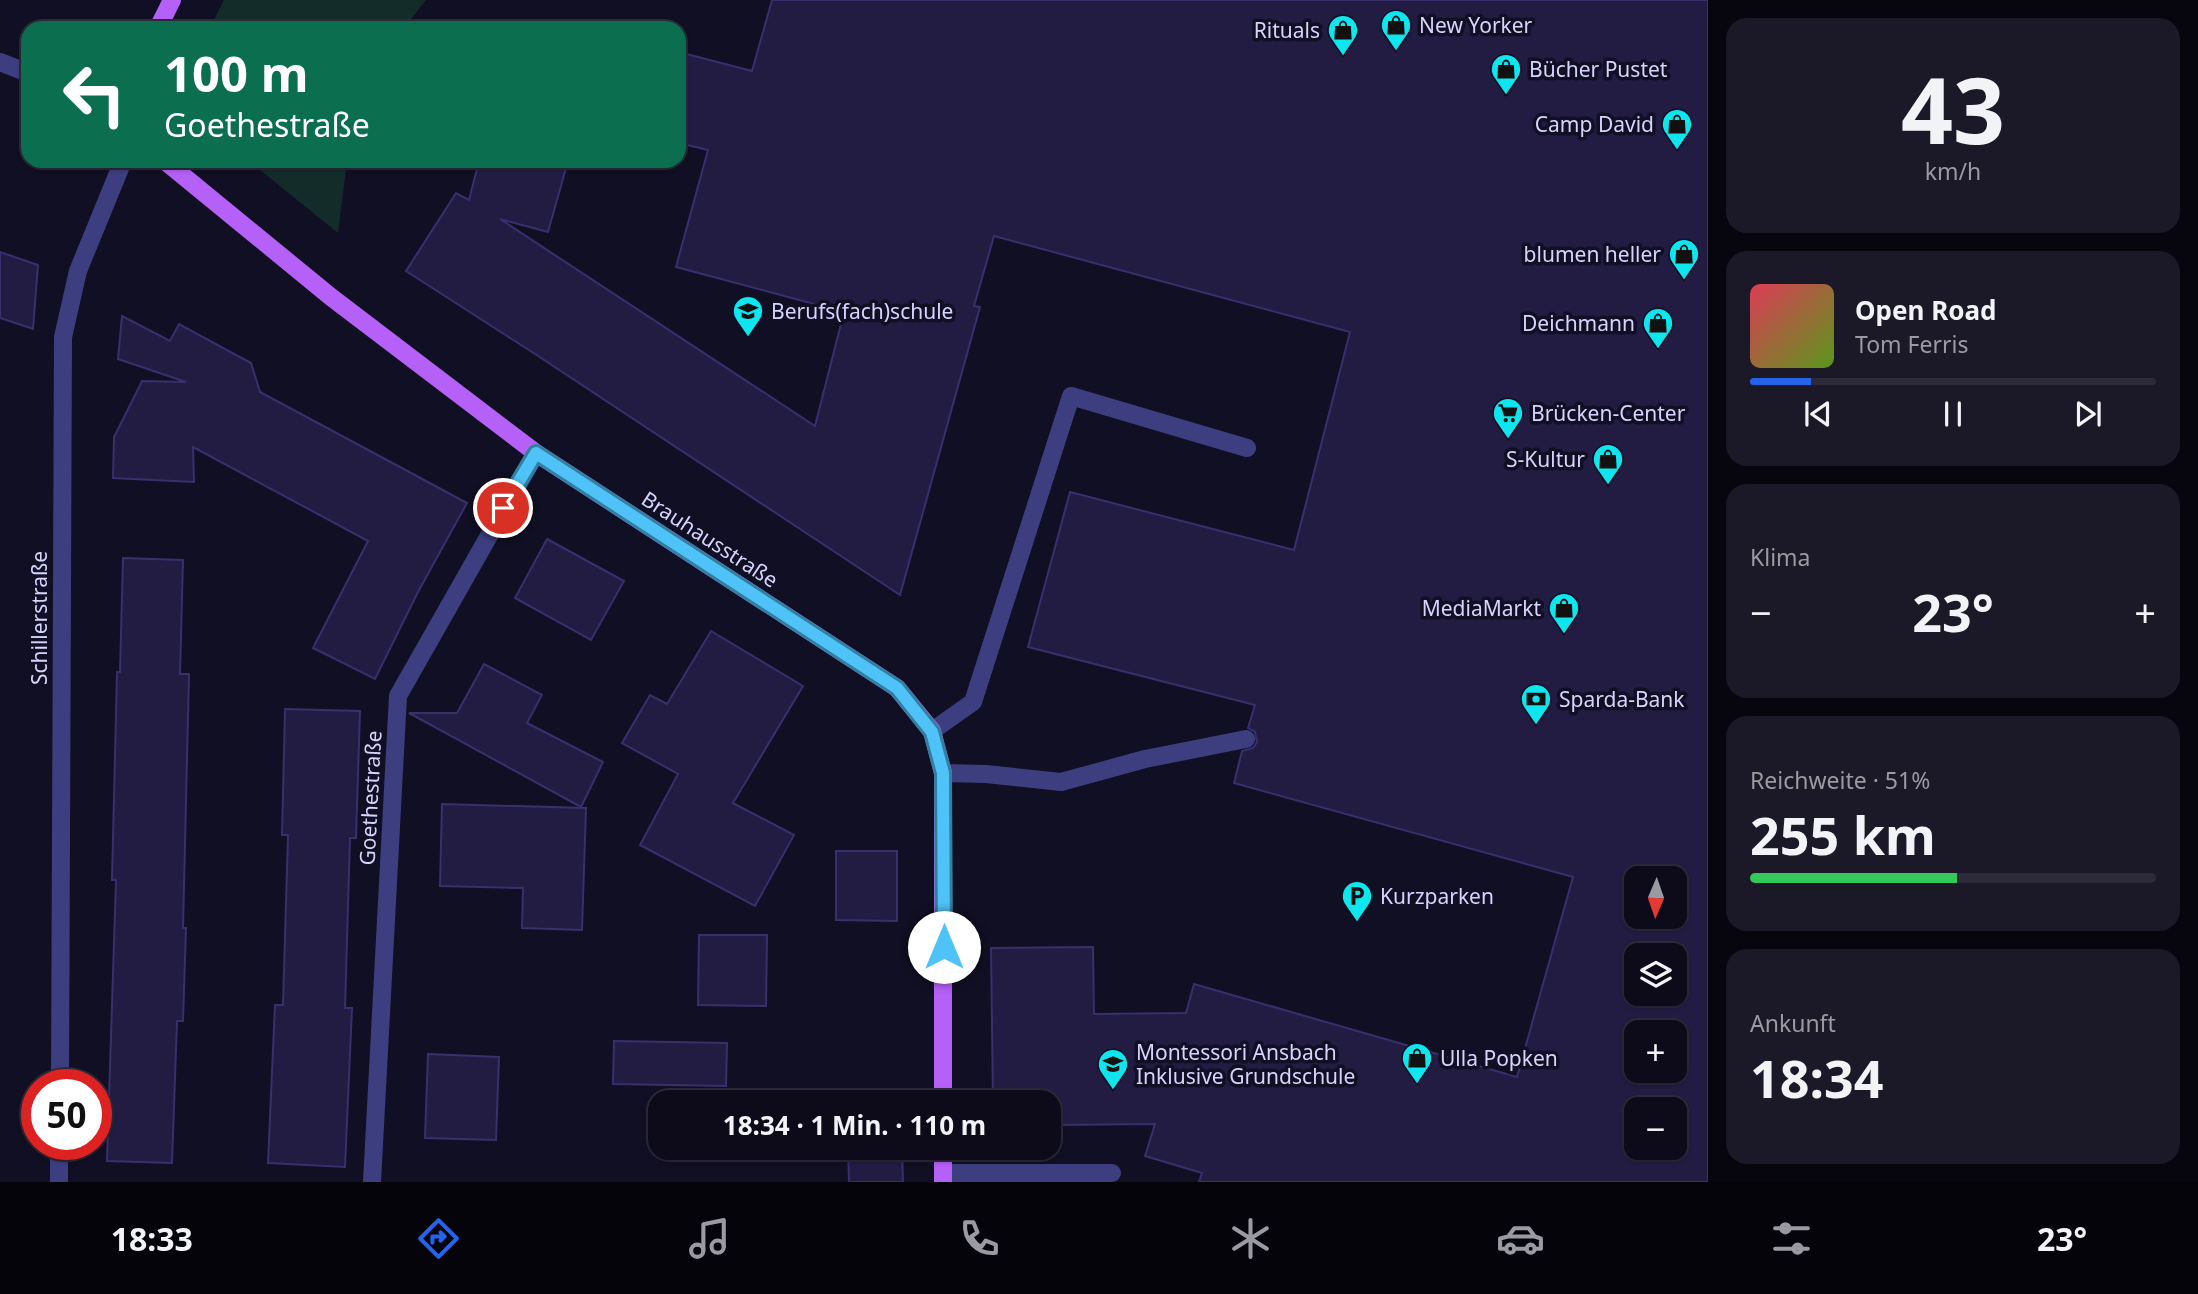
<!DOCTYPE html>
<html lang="de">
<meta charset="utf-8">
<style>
body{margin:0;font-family:"Noto Sans",sans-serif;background:#1b1927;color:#f1f3f6;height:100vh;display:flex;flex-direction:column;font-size:26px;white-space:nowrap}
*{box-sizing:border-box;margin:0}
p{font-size:23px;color:#9a9ba2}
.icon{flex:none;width:38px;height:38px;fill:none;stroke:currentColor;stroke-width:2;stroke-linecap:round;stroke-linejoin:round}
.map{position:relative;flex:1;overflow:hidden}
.panel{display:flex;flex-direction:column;gap:18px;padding:18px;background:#07060e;width:490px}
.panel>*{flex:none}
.guide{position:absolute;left:21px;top:21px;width:665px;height:147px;border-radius:21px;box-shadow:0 2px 5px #0004,0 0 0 2px #2d2b39;background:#0b6e4f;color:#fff;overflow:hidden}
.needle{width:46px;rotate:182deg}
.tools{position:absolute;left:1624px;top:866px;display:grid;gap:14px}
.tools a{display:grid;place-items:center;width:63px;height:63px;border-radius:14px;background:#0d0b1a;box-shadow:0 2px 5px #0004,0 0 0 2px #2d2b39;font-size:35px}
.speed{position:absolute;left:21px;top:1069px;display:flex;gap:14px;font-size:35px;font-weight:700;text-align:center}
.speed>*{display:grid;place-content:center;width:91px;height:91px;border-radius:50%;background:#0d0b1a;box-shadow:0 2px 5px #0004,0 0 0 2px #2d2b39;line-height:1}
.speed .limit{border:10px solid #d22;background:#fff;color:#111}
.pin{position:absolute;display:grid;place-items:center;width:60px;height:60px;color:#fff;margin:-30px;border:4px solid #fff;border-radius:50%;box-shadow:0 2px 7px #0007}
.me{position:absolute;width:77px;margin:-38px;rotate:0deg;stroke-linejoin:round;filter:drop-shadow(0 0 5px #0008)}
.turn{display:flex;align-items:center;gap:24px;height:147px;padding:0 28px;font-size:32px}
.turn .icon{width:91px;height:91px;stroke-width:2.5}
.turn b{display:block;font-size:49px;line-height:60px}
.big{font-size:52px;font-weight:700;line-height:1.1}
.panel .card{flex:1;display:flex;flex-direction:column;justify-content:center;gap:10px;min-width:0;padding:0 24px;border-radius:21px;background:#1b1927}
.panel .dial{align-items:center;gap:0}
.dial b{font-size:91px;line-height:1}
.song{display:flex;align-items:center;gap:21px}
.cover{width:84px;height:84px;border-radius:10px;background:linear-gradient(135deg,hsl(350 70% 55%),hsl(90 70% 35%))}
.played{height:7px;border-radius:4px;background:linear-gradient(90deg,#2563eb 15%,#2d2b39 15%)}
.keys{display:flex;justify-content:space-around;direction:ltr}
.heat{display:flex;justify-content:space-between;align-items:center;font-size:38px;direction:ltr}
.charge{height:10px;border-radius:5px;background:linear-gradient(90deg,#34c759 51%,#2d2b39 0)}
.trip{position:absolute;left:648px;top:1090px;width:413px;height:70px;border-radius:21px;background:#0d0b1a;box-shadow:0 2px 5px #0004,0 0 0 2px #2d2b39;font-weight:700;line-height:70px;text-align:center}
.tab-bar{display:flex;height:112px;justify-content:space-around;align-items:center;background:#05040a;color:#9a9ba2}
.tab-bar .icon{width:49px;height:49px}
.tab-bar .selected{color:#2563eb}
.tab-bar b{font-size:32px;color:#f1f3f6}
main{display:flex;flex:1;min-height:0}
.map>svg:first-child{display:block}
.green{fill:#132c2a}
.building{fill:#221c43;stroke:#38306d;stroke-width:2;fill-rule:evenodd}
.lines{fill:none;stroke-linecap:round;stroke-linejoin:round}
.minor{stroke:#3d3e7f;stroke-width:18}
.major{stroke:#b560f7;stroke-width:18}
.route-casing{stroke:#337fa1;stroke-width:18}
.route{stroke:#4fc3f7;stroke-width:12}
.labels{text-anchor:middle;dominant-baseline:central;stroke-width:7;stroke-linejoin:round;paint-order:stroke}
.poi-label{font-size:21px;fill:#d6d3fd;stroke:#110f23;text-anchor:start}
.street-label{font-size:21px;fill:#d6d3fd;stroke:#110f23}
</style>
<main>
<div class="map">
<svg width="1708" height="1182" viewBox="0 0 1708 1182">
<rect width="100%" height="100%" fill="#110f23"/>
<!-- green -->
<g class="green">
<polygon points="224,0 426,0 404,28 210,28"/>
<polygon points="249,161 347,161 338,233"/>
</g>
<!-- building -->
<g class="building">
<path d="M772,0H1708V1182H1199L1202,1173L1145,1156L1155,1124L1048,1125V1102H993L991,948L1093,947L1094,1014L1186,1013L1194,984L1517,1077L1573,877L1234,783L1242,751L1253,748L1257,742L1255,732L1248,728L1255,705L1028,647L1070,492L1294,550L1350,332L994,236L974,306L980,307L900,595L532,352L406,271L456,193L469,200L479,161H568L548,232L500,219L815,426L844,312L676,267L708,150L679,143V52L752,71ZM1636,878H1675V917H1636ZM1636,956H1675V994H1636ZM1636,1032H1675V1071H1636ZM1636,1110H1675V1148H1636Z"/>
<polygon points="0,252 38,265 33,329 0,318"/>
<polygon points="122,316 170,341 179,324 251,363 260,392 467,503 418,592 375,679 313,648 368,541 193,447 194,482 113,478 114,437 142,381 186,382 118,359"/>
<polygon points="547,539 624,581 591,640 515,598"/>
<polygon points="123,558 183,560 180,674 189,674 183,928 186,928 183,1021 177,1021 172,1163 107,1161 116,880 112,880 117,672 120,672"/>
<polygon points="711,631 803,686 733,803 794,835 755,906 640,845 678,774 622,743 650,695 667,704"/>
<polygon points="484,664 542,695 527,723 603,762 581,807 409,713 457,713"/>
<polygon points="285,709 360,711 356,838 350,838 345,1008 352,1008 345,1167 268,1163 275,1005 283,1005 288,835 282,835"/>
<polygon points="442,804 586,808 582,930 522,928 523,888 440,886"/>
<polygon points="836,851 897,851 897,921 836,920"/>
<polygon points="699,935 767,935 766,1006 698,1005"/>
<polygon points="614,1041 727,1043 726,1086 613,1084"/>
<polygon points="428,1054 499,1057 496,1140 425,1138"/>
<polygon points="900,1089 900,1102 847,1102 846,1091"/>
<polygon points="848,1148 902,1148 903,1182 849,1182"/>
</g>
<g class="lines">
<!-- minor -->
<g class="minor">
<polyline points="0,62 28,73"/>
<polyline points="932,731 973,702 1071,396 1247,448"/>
<polyline points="943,773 986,774 1061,782 1145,759 1246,739"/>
<polyline points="60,1085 63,337 78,271 123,161"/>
<polyline points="943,1173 1112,1173"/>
<polyline points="59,1182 59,1144"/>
<polyline points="372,1182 398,696 536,453"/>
</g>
<!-- major -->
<g class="major">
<polyline points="158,28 172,0"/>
<polyline points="165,161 331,297 536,453 897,688 932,731 943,773 943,1102"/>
<polyline points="943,1148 943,1182"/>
</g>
</g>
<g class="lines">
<!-- route casing -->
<g class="route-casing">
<polyline id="route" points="503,508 536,453 897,688 932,732 943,773 944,947"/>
</g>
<!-- route -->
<use href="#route" class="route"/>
</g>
<!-- icons -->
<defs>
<g id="shop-pin" transform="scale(1.575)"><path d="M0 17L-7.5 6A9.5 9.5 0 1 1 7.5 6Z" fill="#0de6ef" stroke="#110f23"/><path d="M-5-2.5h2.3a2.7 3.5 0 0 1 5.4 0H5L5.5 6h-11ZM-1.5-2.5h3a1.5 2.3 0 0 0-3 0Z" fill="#111"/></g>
<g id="school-pin" transform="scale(1.575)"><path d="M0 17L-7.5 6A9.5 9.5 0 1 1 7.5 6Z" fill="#0de6ef" stroke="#110f23"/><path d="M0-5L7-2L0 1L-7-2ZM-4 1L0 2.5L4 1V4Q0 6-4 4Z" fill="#111"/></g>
<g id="supermarket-pin" transform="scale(1.575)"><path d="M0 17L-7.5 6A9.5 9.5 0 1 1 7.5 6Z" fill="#0de6ef" stroke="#110f23"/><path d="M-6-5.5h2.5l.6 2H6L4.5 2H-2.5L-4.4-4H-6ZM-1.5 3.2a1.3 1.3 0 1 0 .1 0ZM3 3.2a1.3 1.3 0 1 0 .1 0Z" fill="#111"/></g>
<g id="bank-pin" transform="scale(1.575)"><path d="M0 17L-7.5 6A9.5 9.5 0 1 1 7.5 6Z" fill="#0de6ef" stroke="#110f23"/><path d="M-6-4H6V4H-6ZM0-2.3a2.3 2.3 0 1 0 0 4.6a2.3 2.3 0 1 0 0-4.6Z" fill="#111"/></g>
<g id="parking-pin" transform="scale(1.575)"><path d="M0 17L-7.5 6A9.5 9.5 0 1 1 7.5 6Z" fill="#0de6ef" stroke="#110f23"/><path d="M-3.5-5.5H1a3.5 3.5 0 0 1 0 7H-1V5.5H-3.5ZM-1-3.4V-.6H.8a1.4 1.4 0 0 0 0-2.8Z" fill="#111"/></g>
</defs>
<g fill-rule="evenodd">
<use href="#shop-pin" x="1396" y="25"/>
<use href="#shop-pin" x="1343" y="30"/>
<use href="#shop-pin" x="1506" y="69"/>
<use href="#shop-pin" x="1677" y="124"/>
<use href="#shop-pin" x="1684" y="254"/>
<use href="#school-pin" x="748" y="311"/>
<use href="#shop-pin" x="1658" y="323"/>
<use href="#supermarket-pin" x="1508" y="413"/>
<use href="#shop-pin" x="1608" y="459"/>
<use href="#shop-pin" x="1564" y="608"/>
<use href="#bank-pin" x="1536" y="699"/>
<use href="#parking-pin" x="1357" y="896"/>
<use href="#shop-pin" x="1417" y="1058"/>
<use href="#school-pin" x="1113" y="1064"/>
</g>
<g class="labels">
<!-- poi labels -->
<g class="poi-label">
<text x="1419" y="25">New Yorker</text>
<text x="1320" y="30" text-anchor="end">Rituals</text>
<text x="1529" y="69">Bücher Pustet</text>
<text x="1654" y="124" text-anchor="end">Camp David</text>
<text x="1661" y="254" text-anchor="end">blumen heller</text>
<text x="771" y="311">Berufs(fach)schule</text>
<text x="1635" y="323" text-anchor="end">Deichmann</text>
<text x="1531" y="413">Brücken-Center</text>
<text x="1585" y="459" text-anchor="end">S-Kultur</text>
<text x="1541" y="608" text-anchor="end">MediaMarkt</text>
<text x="1559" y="699">Sparda-Bank</text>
<text x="1380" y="896">Kurzparken</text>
<text x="1136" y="1052">Montessori Ansbach<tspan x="1136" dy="24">Inklusive Grundschule</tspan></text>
<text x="1440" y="1058">Ulla Popken</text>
</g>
<!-- street labels -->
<g class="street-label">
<text transform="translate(710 539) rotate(33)">Brauhausstraße</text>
<text transform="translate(39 618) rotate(-90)">Schillerstraße</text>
<text transform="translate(370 798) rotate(-87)">Goethestraße</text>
</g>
</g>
</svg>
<div class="tools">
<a><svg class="needle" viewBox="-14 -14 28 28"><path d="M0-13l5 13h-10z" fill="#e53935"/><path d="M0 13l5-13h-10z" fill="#9a9ba2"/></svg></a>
<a><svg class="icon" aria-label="layers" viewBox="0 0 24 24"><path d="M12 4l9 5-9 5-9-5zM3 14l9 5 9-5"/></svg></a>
<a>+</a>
<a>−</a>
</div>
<div class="speed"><div class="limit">50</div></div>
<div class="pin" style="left:503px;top:508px;background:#d93025"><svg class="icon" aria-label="arrive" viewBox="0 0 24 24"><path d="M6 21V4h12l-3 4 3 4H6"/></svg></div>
<svg class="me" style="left:944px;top:947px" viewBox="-20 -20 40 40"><circle r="19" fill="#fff"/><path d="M0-13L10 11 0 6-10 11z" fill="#4fc3f7"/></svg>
<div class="trip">18:34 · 1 Min. · 110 m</div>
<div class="guide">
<div class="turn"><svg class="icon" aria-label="left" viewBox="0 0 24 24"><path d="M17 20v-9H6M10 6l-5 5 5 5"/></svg><div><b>100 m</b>Goethestraße</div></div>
</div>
</div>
<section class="panel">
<div class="card dial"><b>43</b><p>km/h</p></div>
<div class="card">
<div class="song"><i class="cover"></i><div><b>Open Road</b><p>Tom Ferris</p></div></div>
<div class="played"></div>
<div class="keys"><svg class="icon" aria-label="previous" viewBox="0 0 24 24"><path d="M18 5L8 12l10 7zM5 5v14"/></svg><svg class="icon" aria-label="pause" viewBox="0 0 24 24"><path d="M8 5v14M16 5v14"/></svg><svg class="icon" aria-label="next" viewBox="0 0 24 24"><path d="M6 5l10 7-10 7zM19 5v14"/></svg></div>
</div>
<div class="card"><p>Klima</p>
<div class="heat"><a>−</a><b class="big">23°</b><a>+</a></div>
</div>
<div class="card"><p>Reichweite · 51%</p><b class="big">255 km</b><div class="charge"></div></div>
<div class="card"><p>Ankunft</p><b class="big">18:34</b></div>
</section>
</main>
<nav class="tab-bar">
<b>18:33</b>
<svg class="icon selected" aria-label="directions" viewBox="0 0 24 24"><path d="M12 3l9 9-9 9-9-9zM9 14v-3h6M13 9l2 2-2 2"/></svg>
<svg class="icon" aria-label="music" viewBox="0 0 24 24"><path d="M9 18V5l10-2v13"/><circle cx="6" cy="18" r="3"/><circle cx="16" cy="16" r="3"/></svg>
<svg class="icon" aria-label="phone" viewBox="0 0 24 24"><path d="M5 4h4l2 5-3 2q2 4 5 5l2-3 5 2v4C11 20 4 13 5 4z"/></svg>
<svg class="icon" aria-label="climate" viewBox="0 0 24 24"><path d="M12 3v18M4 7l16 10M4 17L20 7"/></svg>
<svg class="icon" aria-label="car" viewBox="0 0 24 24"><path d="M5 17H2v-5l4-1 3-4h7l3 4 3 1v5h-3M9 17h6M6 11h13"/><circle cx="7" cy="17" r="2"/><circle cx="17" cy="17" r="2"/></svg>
<svg class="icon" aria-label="filters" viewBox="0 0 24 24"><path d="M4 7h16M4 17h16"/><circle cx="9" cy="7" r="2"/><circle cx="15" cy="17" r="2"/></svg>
<b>23°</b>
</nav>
